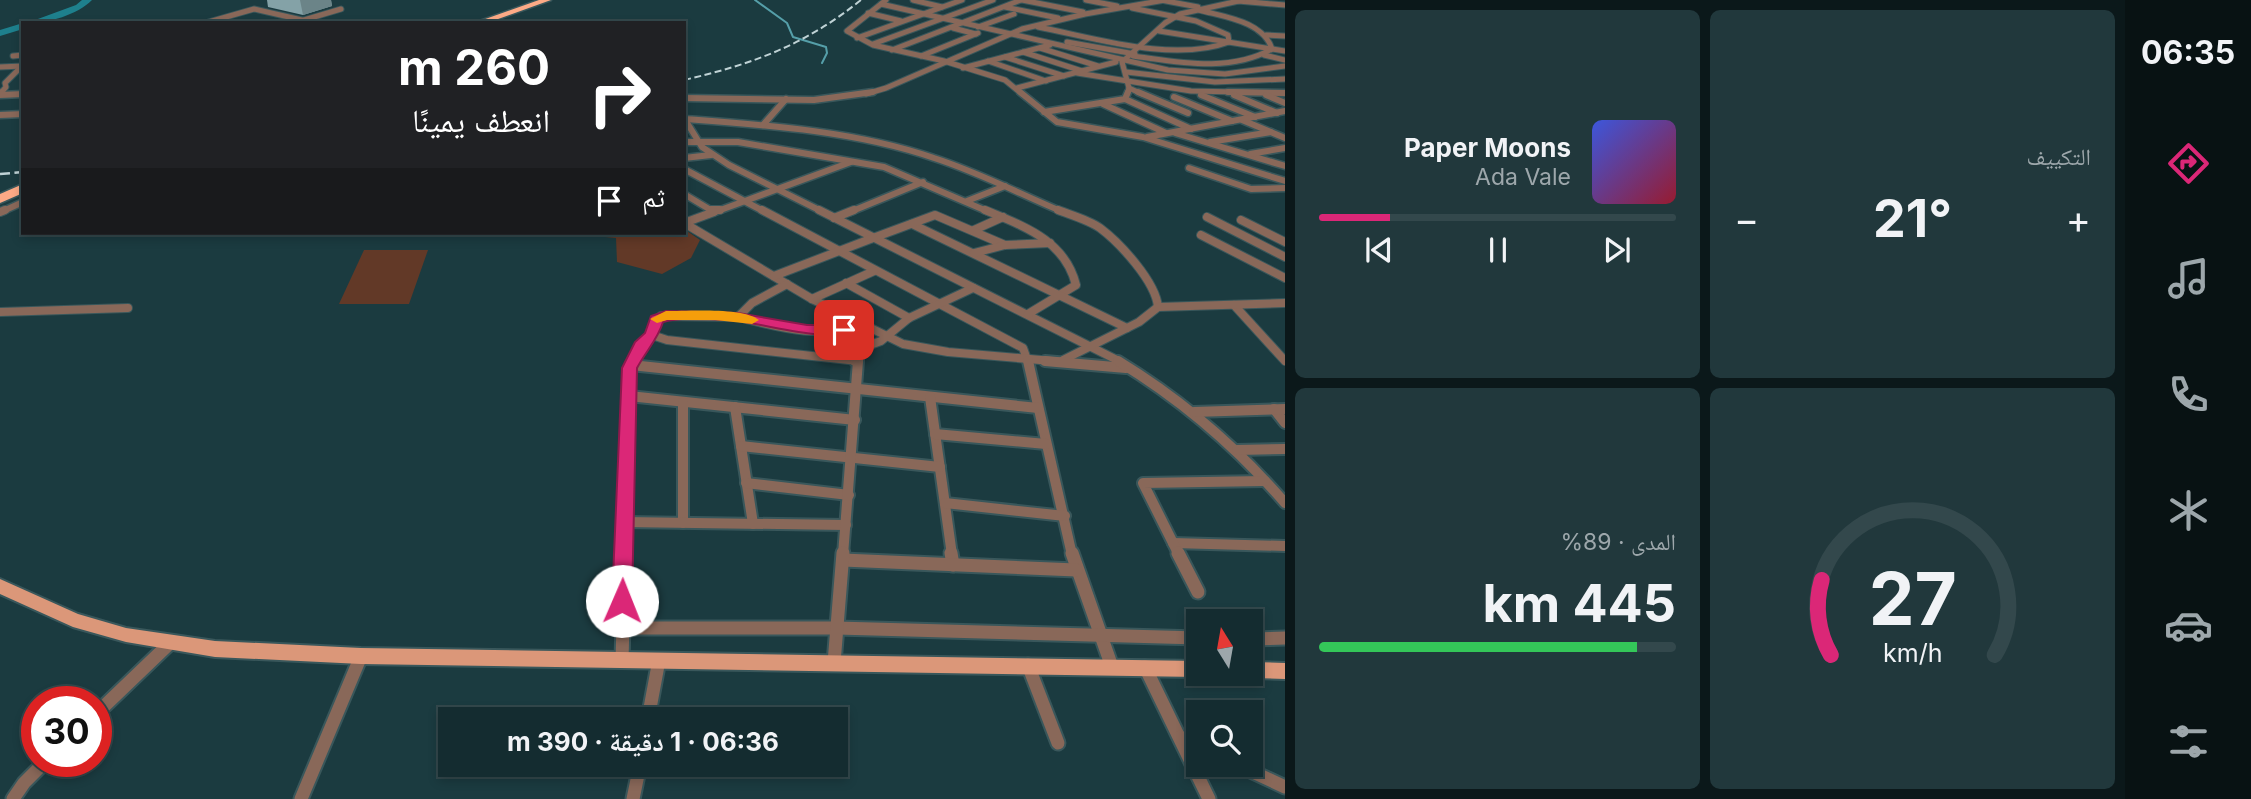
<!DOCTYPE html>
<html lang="ar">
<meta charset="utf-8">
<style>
body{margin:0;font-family:Inter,"Noto Naskh Arabic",sans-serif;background:#21383c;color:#f1f3f6;direction:rtl;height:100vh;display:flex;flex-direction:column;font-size:26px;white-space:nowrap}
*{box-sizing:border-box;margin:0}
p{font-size:23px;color:#9da7ab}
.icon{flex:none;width:38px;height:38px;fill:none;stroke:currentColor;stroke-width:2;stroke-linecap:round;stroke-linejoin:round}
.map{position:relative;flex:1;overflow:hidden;direction:ltr}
.details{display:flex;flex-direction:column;gap:10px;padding:10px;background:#0b181a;width:840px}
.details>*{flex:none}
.guide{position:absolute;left:21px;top:21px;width:665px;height:214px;border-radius:0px;box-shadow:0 4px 10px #0003,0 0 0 2px #33484c;direction:rtl;background:#202124;color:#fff;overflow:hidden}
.needle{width:46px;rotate:349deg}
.controls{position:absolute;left:1186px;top:609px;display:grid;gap:14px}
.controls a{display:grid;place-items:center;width:77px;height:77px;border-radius:0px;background:#142c30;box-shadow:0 4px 10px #0003,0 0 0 2px #33484c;font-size:35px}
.speed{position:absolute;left:21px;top:686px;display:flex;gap:14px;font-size:35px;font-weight:700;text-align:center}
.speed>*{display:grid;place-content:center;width:91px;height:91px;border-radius:50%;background:#142c30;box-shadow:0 4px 10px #0003,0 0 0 2px #33484c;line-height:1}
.speed .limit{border:10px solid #d22;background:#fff;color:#111}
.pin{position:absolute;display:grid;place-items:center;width:60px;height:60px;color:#fff;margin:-30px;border-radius:14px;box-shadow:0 4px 10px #0006}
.me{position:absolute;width:77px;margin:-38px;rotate:1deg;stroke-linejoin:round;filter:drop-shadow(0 0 5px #0008)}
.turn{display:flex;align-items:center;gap:24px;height:147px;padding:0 21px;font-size:32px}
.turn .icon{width:91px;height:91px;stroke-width:2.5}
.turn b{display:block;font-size:49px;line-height:60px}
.then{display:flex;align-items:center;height:66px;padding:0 21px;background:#0003;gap:14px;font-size:26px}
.big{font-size:52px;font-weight:700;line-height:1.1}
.details .widget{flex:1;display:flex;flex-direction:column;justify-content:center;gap:10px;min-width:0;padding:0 24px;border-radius:10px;background:#21383c}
.details .dial{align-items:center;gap:0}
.dial svg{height:182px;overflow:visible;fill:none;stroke:#33484c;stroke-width:7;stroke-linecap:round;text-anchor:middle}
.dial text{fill:#f1f3f6;stroke:none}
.song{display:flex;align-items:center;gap:21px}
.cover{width:84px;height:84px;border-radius:10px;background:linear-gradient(135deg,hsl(230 70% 55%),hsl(350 70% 35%))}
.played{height:7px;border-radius:4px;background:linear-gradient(90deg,#db2777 20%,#33484c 20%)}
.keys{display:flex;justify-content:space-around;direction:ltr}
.heat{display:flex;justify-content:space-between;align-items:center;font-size:38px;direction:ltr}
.charge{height:10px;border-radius:5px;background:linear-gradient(90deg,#34c759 89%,#33484c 0)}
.details .tiles{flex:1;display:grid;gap:10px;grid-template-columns:repeat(2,1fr)}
.trip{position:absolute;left:438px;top:707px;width:410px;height:70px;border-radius:0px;background:#142c30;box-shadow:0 4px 10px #0003,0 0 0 2px #33484c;font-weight:700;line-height:70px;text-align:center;direction:rtl}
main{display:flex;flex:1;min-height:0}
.dock{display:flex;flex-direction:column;width:126px;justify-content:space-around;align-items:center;background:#081213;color:#9da7ab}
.dock .icon{width:49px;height:49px}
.dock .active{color:#db2777}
.dock b{font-size:32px;color:#f1f3f6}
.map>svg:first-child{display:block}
.green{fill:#623927}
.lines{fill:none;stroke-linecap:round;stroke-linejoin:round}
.stream{stroke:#559fa9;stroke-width:2}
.river{fill:#1e808d;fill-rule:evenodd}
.street-far4-casing{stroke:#39575b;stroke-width:7}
.street-far3-casing{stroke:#39575b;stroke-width:9}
.street-far2-casing{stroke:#39575b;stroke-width:10}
.street-far1-casing{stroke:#39575b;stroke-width:14}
.street-casing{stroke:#39575b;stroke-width:17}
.primary-casing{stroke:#39575b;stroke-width:4}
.highway-casing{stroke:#39575b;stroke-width:3}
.street-far4{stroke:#896859;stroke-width:5}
.street-far3{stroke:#896859;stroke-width:6}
.street-far2{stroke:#896859;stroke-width:8}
.street-far1{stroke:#896859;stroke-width:10}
.street{stroke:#896859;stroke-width:13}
.primary{fill:#db9779;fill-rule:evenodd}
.highway{fill:#fcaa86;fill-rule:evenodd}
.rail-far1{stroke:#bfd2d5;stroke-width:2;stroke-dasharray:7 3.5;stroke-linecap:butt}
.rail{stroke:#bfd2d5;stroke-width:2.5;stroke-dasharray:10 4.5;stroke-linecap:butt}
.wall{fill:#84a2a7}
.shaded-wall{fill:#6b8488}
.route{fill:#db2777;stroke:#8e194d;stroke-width:2}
.slow{fill:#f59e0b}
</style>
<main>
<nav class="dock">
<b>06:35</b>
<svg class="icon active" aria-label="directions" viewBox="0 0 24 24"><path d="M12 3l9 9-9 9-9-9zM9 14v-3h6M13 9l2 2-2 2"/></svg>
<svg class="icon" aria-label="music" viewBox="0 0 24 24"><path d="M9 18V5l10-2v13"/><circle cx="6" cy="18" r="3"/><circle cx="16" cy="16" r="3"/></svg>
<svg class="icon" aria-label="phone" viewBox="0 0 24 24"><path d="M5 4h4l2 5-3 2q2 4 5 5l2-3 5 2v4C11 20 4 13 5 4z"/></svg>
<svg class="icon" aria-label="climate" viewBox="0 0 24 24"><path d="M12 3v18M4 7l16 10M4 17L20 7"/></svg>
<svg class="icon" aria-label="car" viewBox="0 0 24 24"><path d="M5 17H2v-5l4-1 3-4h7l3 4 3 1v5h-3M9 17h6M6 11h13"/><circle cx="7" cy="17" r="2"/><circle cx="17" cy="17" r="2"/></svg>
<svg class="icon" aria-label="filters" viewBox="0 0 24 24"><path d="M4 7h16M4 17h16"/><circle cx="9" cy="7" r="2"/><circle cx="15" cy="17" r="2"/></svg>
</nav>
<section class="details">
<div class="tiles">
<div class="widget"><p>التكييف</p>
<div class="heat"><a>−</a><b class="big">21°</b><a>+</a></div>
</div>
<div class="widget">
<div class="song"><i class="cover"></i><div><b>Paper Moons</b><p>Ada Vale</p></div></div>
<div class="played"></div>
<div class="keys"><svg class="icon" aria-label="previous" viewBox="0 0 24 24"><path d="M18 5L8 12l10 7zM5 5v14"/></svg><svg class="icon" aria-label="pause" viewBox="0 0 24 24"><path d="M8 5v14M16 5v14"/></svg><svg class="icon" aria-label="next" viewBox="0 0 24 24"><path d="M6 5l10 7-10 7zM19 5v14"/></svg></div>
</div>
<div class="widget dial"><svg viewBox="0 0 100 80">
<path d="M14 69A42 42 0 1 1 86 69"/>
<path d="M14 69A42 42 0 0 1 10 36" stroke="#db2777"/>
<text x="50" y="56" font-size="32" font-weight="700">27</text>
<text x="50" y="72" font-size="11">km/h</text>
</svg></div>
<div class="widget"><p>المدى · 89%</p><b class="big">445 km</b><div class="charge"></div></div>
</div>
</section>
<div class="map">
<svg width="1285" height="799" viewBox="0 0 1285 799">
<rect width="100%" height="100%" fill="#1b3b40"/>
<!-- green -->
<g class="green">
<polygon points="684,229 700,240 691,258 662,274 617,262 616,238 594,236 594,233 684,233"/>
<polygon points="364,250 428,250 409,304 339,304"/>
</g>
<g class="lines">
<!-- stream -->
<polyline class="stream" points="755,0 787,23 793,37 826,47 827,53 822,63"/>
<!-- river -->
<g class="river">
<path d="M82,0H92C77,15 49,23 27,23L76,5Z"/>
<polygon points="23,23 23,29 0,36 0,30"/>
</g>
<!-- street-far4 casing -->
<g class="street-far4-casing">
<g id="street-far4">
<polyline points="886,0 847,31 873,45 944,61 1005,80 1022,94"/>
<polyline points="913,0 942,7"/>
<polyline points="1022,0 1083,12"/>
<polyline points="1086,0 1117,6"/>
<polyline points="1161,0 1198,7"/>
<polyline points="1238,1 1285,5"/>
<polyline points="881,4 1168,70 1225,74 1285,66"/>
<polyline points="1005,7 1058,18"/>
<polyline points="868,13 901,21"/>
<polyline points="304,20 341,9"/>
<polyline points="205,23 254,9 315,23"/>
<polyline points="978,27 1014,14"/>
<path d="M1038,27C1095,38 1173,63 1229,42L1228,35L1196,21L1132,8"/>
<polyline points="953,28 976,34"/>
<polyline points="1159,31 1285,51"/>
<polyline points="1266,35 1285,36"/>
<polyline points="857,38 962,0"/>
<polyline points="1067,42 1135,54"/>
<polyline points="873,44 993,0"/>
<polyline points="1040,48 1098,66"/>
<polyline points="892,50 1021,0"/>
<polyline points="1023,52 1082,71"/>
<polyline points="1264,55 1285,60"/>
<polyline points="13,56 23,55"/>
<polyline points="921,56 978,33"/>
<path d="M1133,56C1179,62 1229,73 1272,49C1263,21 1224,17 1199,10"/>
<polyline points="1005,57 1064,76"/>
<polyline points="988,61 1046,81"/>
<polyline points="0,67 23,66"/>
<polyline points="963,68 1050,45"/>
<polyline points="1126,72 1215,82 1285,79"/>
<polyline points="1077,73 1191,91 1285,93"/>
<polyline points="1017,88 1116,62"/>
<polyline points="1129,88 1142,94"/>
<polyline points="0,94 6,87 5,83 22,66"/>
<polyline points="866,94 886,88 1022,29 1085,14 1165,0"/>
<polyline points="1127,94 1129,88 1122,62 1165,23 1180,14 1243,0"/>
</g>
</g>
<!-- street-far3 casing -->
<g class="street-far3-casing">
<g id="street-far3">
<polyline points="1020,92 1057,122 1143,137 1285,181"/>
<polyline points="1138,92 1188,113"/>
<polyline points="1228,92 1285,93"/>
<polyline points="0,94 2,92"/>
<polyline points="0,95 23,94"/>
<polyline points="1201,95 1255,117"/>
<polyline points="1234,95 1277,113"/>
<polyline points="1266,95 1285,103"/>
<polyline points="1174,97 1232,121"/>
<polyline points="684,98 814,100 873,92"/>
<polyline points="1125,99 1191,129"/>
<polyline points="1103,104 1166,133"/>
<polyline points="1044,112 1125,99 1128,92"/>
<polyline points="0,115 23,114"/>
<polyline points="684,118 702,147 729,165 823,212"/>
<path d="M685,119C766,125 856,131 934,158C978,172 1020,194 1063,212"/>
<polyline points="1242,120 1285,138"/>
<polyline points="763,125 786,99"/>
<polyline points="1175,133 1285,166"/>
<polyline points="1147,137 1285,111"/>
<polyline points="684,142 738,142 884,167 989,212"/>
<polyline points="1210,142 1271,132"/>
<polyline points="1250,154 1285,148"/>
<polyline points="684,158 711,155"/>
<polyline points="1189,168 1251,189 1285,188"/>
<polyline points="684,169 765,212"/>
<polyline points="684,194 714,212"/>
<polyline points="967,201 1005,186"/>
<polyline points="1,212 23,202"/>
<polyline points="715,212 851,162"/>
<polyline points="850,212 923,182"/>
</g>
</g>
<!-- street-far2 casing -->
<g class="street-far2-casing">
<g id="street-far2">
<polyline points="711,210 720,210"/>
<polyline points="762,210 1023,348 1028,362"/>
<polyline points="819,210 1121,362"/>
<path d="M985,210C1023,226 1065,240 1076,285L1028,314"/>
<path d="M1058,210C1071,215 1089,220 1100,228C1120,243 1156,282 1158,307"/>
<polyline points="0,212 5,210"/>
<polyline points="1207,217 1285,257"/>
<polyline points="834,218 854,210"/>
<polyline points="1241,220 1285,242"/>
<polyline points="684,223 812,299 903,344 948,352 1064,362"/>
<polyline points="684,223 714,212"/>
<polyline points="912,224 1127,328"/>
<polyline points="974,230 1003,217"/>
<polyline points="1201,235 1285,278"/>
<polyline points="873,238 935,215 1005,245"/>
<polyline points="974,253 1005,245 1050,243"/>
<polyline points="774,276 873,238"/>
<polyline points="846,283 909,318"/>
<polyline points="787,284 752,303 738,317 661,316 655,322 652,335 667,340 858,361"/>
<polyline points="812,299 874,271"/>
<polyline points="1234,305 1285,361"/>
<polyline points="0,312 128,308"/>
<path d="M738,317C776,326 819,340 856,323"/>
<polyline points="859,349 881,341 909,318 973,288"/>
<polyline points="1063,360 1139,322 1158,307 1285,303"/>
<polyline points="633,362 643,342 652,335"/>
<polyline points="858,362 861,325"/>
</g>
</g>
<!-- street-far1 casing -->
<g class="street-far1-casing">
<g id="street-far1">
<polyline points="855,361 858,361"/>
<polyline points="1028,361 1072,555"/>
<polyline points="1045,361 1126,368"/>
<path d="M1118,361C1182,400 1236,446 1285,503"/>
<polyline points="631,365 1038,408"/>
<polyline points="629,396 855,420"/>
<polyline points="930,397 952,555"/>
<polyline points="683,402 683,523"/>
<polyline points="735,407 753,524"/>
<polyline points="1274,409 1285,423"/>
<polyline points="1194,412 1285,409"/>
<polyline points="935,434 1046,444"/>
<polyline points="741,446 940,467"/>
<polyline points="1237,450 1285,449"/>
<polyline points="746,483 849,495"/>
<polyline points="945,503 1065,516"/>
<polyline points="624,522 846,525"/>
<polyline points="1173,543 1285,546"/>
<polyline points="625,555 630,368 634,361"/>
<polyline points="843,555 858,361"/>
<polyline points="1179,555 1143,483 1265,481"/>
</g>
</g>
<!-- street casing -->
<g class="street-casing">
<g id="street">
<polyline points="951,553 953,565"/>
<polyline points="1072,553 1112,667"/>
<polyline points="1178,553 1198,592"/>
<polyline points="843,560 1076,570"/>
<polyline points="622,628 837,628 1199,638"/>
<polyline points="1251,639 1285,638"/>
<polyline points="622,660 625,553"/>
<polyline points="834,663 843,553"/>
<polyline points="1028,665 1058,743"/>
<polyline points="1145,667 1209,799"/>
<polyline points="96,714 169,644"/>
<polyline points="648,719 659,660"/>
<polyline points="1180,737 1199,746"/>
<polyline points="1238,765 1285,787"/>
<polyline points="13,799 24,783 46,761"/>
<polyline points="301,799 361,656"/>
<polyline points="633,799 640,765"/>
</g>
</g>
<!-- primary casing -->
<g class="primary-casing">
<g id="primary">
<polygon points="0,579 78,614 126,628 215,641 361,648 1199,661 1199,674 1206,674 1199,677 361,664 215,657 126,642 73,627 0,594"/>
<polygon points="1251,662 1285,663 1285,679 1251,678 1244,676 1243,674 1251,674"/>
</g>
</g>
<!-- highway casing -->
<g class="highway-casing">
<g id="highway">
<polygon points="539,0 551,0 487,23 474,23"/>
<polygon points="23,184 23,193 0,203 0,194"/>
</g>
</g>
<!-- street-far4 -->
<use href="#street-far4" class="street-far4"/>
<!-- street-far3 -->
<use href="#street-far3" class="street-far3"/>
<!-- street-far2 -->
<use href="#street-far2" class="street-far2"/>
<!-- street-far1 -->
<use href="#street-far1" class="street-far1"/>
<!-- street -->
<use href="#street" class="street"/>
<!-- primary -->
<use href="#primary" class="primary"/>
<!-- highway -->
<use href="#highway" class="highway"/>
<!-- rail-far1 -->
<path class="rail-far1" d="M684,80C753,64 805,45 861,0"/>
<!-- rail -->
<polyline class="rail" points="0,174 23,172"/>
</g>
<!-- wall -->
<polygon class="wall" points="267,0 331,0 332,6 303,15 268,7"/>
<!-- shaded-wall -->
<polygon class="shaded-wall" points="300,0 331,0 332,6 303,15"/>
<!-- route -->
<path class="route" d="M666,311L738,313L807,325H844L851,330C835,344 762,324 739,321C719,319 681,316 663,322C658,339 646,351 637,368L632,601L629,607L622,609L615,607L612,601L622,368L635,342L645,333L651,316Z"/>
<!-- slow -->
<path class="slow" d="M666,311C687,311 744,307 759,320L752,324L715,320H667L657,323L650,319Z"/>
</svg>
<div class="controls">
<a><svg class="needle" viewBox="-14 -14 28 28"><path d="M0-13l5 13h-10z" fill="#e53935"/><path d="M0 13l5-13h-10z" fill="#9da7ab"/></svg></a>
<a><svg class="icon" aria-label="search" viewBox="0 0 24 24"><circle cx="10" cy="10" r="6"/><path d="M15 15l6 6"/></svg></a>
</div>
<div class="speed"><div class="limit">30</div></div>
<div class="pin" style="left:844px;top:330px;background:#d93025"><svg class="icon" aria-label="arrive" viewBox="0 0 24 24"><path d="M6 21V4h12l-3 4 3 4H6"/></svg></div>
<svg class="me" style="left:622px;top:601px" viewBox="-20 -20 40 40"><circle r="19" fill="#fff"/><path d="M0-13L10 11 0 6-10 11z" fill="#db2777"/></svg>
<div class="trip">06:36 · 1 دقيقة · 390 m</div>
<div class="guide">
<div class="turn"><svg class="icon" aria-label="right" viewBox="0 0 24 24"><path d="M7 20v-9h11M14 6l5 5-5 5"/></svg><div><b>260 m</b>انعطف يمينًا</div></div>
<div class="then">ثم<svg class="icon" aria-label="arrive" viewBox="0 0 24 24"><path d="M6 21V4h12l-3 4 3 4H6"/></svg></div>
</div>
</div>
</main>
